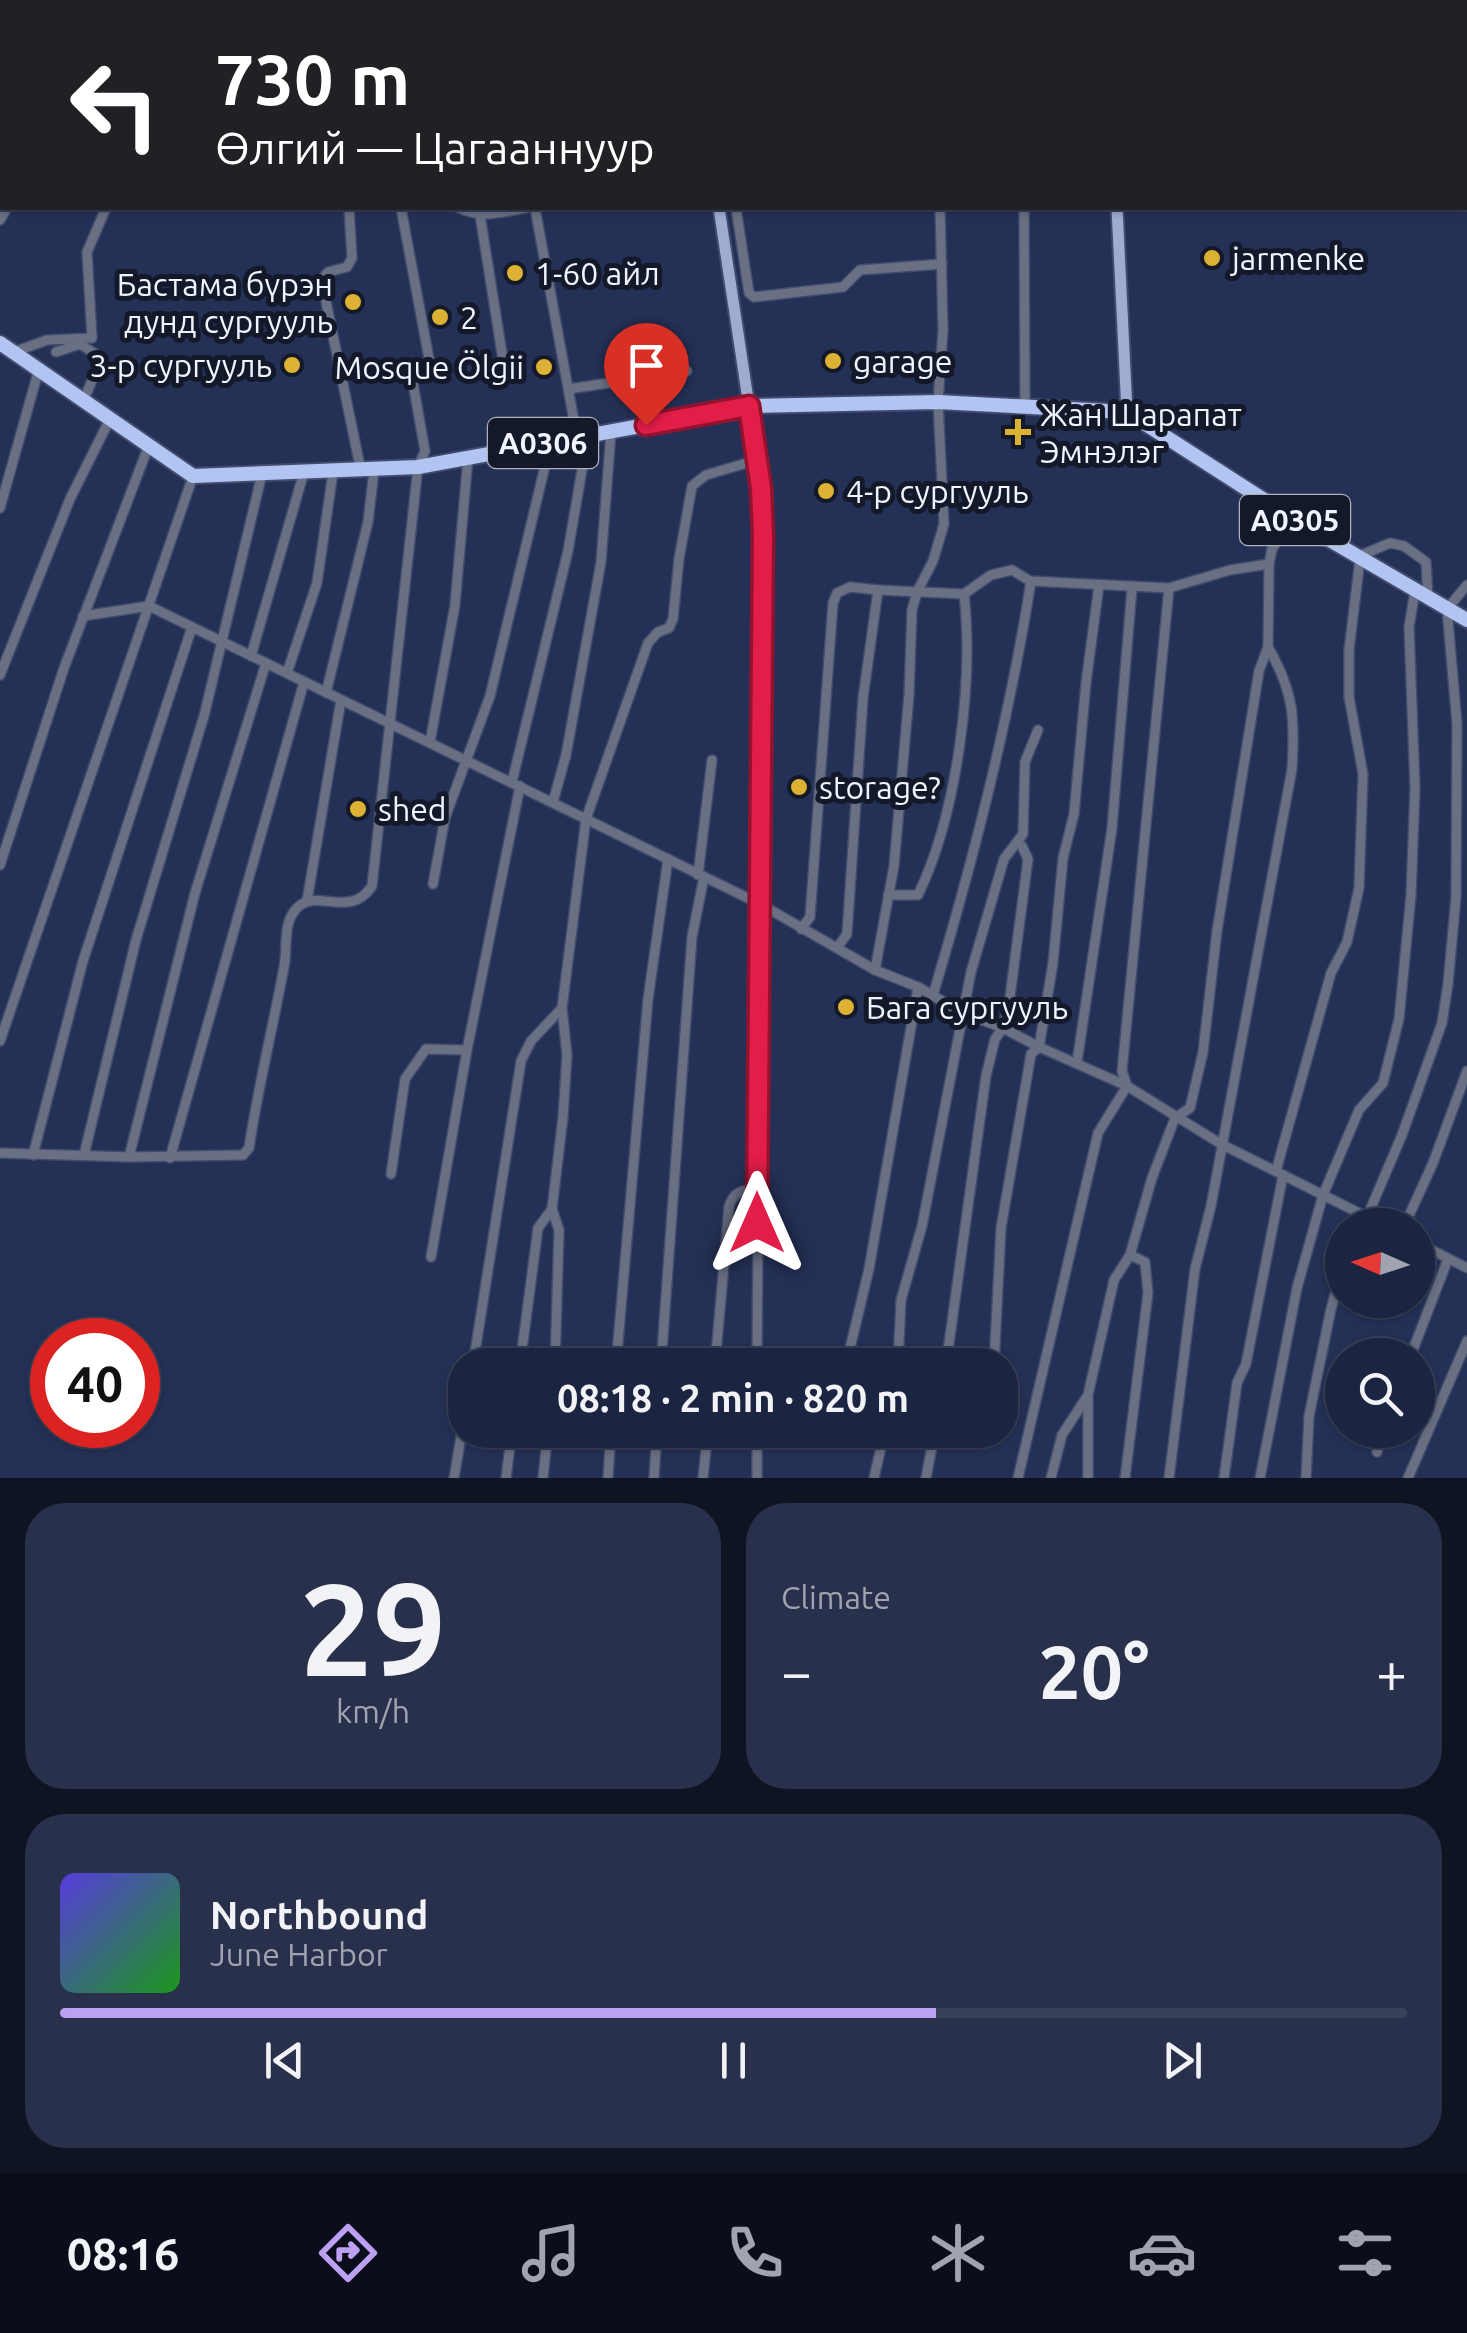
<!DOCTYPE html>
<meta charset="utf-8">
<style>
body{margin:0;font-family:Ubuntu,sans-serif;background:#28304b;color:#f1f3f6;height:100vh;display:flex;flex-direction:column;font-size:38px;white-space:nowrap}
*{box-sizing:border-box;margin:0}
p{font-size:32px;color:#a0a4b1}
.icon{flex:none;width:55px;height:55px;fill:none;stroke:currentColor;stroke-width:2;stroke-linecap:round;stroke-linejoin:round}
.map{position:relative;height:1478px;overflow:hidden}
.drawer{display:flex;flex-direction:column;gap:25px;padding:25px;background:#0f1423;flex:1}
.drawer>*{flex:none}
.hud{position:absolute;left:0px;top:0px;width:1468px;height:210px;box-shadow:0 2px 8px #0004,0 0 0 2px #394159;background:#202124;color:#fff;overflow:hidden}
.needle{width:65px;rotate:273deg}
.tools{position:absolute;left:1325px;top:1208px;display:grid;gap:20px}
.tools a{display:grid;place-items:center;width:110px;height:110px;border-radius:50%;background:#1b2440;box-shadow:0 2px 8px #0004,0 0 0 2px #394159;font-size:50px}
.speed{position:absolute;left:30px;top:1318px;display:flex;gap:20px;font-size:50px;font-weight:700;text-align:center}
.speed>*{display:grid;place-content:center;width:130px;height:130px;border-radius:50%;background:#1b2440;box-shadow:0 2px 8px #0004,0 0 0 2px #394159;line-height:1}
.speed .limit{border:15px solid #d22;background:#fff;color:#111}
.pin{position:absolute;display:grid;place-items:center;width:85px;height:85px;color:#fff;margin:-102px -42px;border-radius:50% 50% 50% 0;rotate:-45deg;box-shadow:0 0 10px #0007}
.pin .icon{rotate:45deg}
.me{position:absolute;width:110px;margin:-55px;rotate:0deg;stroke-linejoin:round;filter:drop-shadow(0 0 8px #0008)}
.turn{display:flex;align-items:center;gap:35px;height:210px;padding:0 50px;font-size:45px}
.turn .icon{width:130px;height:130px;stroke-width:2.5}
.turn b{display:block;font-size:70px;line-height:85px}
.big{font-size:75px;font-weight:700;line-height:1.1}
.drawer .widget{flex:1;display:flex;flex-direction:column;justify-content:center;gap:15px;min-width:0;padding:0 35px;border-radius:40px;background:#28304b}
.drawer .dial{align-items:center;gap:0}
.dial b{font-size:130px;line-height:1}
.song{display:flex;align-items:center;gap:30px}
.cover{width:120px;height:120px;border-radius:15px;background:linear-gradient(135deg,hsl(250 70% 55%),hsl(120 70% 35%))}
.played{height:10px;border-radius:5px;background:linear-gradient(90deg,#bca0f2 65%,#394159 65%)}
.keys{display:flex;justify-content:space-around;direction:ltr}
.heat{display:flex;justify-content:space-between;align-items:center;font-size:55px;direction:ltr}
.drawer .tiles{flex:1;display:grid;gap:25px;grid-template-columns:1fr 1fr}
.widget:last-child{grid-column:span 2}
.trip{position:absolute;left:448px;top:1348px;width:570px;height:100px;border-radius:40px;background:#1b2440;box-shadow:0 2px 8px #0004,0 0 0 2px #394159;font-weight:700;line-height:100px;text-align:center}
.tabs{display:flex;height:160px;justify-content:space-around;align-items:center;background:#0b0e1a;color:#a0a4b1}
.tabs .icon{width:70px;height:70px}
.tabs .selected{color:#bca0f2}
.tabs b{font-size:45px;color:#f1f3f6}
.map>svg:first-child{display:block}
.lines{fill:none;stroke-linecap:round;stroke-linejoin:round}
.minor-casing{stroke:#414b6d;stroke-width:12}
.major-casing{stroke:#414b6d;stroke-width:15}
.highway-casing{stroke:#414b6d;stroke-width:18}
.minor{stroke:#697083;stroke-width:9}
.major{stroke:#9eacd2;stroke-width:11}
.highway{stroke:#b2c4f2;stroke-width:14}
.route-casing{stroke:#92132f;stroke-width:25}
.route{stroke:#e11d48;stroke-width:18}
.poi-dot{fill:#ddb133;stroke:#14192a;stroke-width:4}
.labels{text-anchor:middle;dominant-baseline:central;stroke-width:10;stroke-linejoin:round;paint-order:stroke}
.shield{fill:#14192a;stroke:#aeb2be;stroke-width:2.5}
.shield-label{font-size:30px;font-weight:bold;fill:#f0f4fe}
.poi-label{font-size:32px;fill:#f0f4fe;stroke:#14192a;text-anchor:start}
</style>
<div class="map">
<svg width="1467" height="1478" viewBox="0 0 1467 1478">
<rect width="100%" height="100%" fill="#243055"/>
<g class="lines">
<!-- minor casing -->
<g class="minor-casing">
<g id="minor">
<polyline points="360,0 361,2"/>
<polyline points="497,0 497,2"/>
<polyline points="852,0 853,2"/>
<polyline points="923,0 923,2"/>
<polyline points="1153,0 1153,2"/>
<polyline points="34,2 35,0"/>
<polyline points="111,2 112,0"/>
<polyline points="1359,2 1370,0"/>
<polyline points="1465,105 1467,105"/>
<polyline points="349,208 352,258 347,267 328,272 323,278 323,287 361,471"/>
<path d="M459,208C481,219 502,212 526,208"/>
<polyline points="535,208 577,437"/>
<polyline points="736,208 749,293 754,297 843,287 860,270 942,264"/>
<polyline points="1024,208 1025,407"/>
<polyline points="480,215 504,366"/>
<polyline points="0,220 7,208"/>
<polyline points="14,352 47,340 92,338 87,252 106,208"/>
<polyline points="56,352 80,344 97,355 97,369 85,397"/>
<polyline points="569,389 687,371"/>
<polyline points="749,406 761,488 763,535 757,1365"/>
<polyline points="0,508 39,369"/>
<polyline points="1359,556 1390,543 1404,546 1426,562 1428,598"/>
<polyline points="878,590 964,594 991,575 1012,570 1030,581 1169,588 1230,570 1269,564 1272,549 1292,518"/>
<polyline points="83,616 149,606 760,904 875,970 918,987 963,1013 1003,1028 1039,1047 1127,1086 1221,1144 1383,1225"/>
<polyline points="251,656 304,472"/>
<polyline points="287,673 317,583 333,472"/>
<polyline points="0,675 70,499 110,419"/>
<polyline points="326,693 368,522 374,471"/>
<polyline points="430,742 455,605 468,458"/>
<polyline points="512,782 568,551 588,435"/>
<polyline points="553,802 566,755 601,562 611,432"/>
<polyline points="0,865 64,668 149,445"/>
<polyline points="698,875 712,760"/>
<polyline points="433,884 445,818 490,696 551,441"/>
<path d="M888,895H918C957,814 974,683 964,594"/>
<polyline points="307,901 341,700"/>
<polyline points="801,929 810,917 833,603 837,593 850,587 878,590 863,698 847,934 837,948"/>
<polyline points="875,970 894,866 909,695 912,610 917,592 933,561 944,524 938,402 943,330 940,208"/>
<path d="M933,995C974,858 1009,722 1031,581"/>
<polyline points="0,1041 193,476"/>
<polyline points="1077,1062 1112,828 1132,588"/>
<path d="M0,1153L129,1157L243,1155L249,1148C258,1087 273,1027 284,967C288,948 282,923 297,908C316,887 350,920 372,886L418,467L425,451L411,372L430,364L401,208"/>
<polyline points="33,1155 83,961 192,627"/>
<polyline points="84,1155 136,940 204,716 262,474"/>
<polyline points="129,1157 195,893 266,663"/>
<polyline points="170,1158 304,682"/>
<polyline points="1276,1171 1331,973 1347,942 1359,888 1363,774 1349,697 1349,650 1360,559"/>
<polyline points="391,1174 405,1079 426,1049 467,1050"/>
<polyline points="552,1209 559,1230 555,1365"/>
<polyline points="1367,1217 1402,1135 1442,1023 1448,984 1456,897 1457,724 1447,609 1467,585"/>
<polyline points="1402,1225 1407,1220 1433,1163 1467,1071"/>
<polyline points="1418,1243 1467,1268"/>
<polyline points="431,1257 467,1050 520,786"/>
<polyline points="1411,1355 1448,1259"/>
<polyline points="473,1365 521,1061 531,1041 562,1008 586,819 648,643 658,632 669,628 673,619 679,559 692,486 706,475 757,460"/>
<polyline points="520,1365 538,1228 552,1209 563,1117 567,1055 562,1008"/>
<polyline points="616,1365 648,999 668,859"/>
<polyline points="661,1365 692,937 704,877"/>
<path d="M715,1365L729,1207C733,1192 742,1190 757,1188"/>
<polyline points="846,1365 869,1269 918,987"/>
<polyline points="898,1365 901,1300 922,1226 971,972 1004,859 1023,834 1025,762 1038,730"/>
<polyline points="946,1365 986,1076 995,1039 1003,1028 1009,1004 1028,859 1022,846"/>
<polyline points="994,1365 1001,1228 1031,1054 1039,1047 1053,963 1063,858 1074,814 1086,683 1099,585"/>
<polyline points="1088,1397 1088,1478"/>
<polyline points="1377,1452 1383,1430"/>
<polyline points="454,1478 465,1413"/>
<polyline points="506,1478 512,1430"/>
<polyline points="543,1478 548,1430"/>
<polyline points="608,1478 611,1430"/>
<polyline points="654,1478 657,1430"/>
<polyline points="703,1478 708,1430"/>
<polyline points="757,1478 757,1430"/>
<polyline points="874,1478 885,1430"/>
<polyline points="926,1478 935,1430"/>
<polyline points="1018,1478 1098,1133 1127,1086 1122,1071 1169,588"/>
<polyline points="1051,1478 1062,1435 1088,1395 1114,1280 1130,1255 1152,1178 1175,1118 1190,1108 1203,1052 1217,931 1259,671 1268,647 1269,564"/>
<polyline points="1125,1478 1148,1293 1145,1262 1130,1255"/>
<path d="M1169,1478L1195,1269L1211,1206L1292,769C1295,718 1294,692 1268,647"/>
<polyline points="1224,1478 1237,1383 1246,1364 1283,1175"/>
<polyline points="1260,1478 1297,1288 1323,1195 1359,1110 1383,1083 1399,1019 1411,895 1415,788 1409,627 1415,591"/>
<polyline points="1306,1478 1309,1416 1331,1309 1342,1270"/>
<polyline points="1408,1478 1467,1341"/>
</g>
</g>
<!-- major casing -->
<g class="major-casing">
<g id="major">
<polyline points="686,0 686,2"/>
<polyline points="1109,0 1109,2"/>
<polyline points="719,208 749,406"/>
<polyline points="1117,208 1127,412"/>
</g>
</g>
<!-- highway casing -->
<g class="highway-casing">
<polyline id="highway" points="0,343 193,476 418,467 749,406 938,402 1127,412 1292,518 1467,620"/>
</g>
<!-- minor -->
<use href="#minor" class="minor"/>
<!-- major -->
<use href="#major" class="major"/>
<!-- highway -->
<use href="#highway" class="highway"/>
</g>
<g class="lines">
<!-- route casing -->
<g class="route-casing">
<polyline id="route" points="646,425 749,406 761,488 763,535 757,1223"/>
</g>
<!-- route -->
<use href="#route" class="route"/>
</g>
<!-- markers -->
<g class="poi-dot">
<circle cx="1212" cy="258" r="10"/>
<circle cx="515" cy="273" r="10"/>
<circle cx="353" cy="302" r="10"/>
<circle cx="440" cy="317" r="10"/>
<circle cx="833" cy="361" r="10"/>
<circle cx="292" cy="365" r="10"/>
<circle cx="544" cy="367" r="10"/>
<path d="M1013 417h10v10h10v10h-10v10h-10v-10h-10v-10h10z"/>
<circle cx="826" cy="491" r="10"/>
<circle cx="799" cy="787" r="10"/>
<circle cx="358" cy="809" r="10"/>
<circle cx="846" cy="1007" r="10"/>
</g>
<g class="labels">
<!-- shield labels -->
<g class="shield">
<rect x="488" y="418" width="110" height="50" rx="8"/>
<rect x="1240" y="495" width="110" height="50" rx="8"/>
</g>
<g class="shield-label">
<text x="543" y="443">A0306</text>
<text x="1295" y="520">A0305</text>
</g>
<!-- poi labels -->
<g class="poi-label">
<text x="1232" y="258">jarmenke</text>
<text x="535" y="273">1-60 айл</text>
<text x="333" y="284" text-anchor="end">Бастама бүрэн<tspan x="333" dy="37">дунд сургууль</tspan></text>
<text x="460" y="317">2</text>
<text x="853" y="361">garage</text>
<text x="272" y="365" text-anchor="end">3-р сургууль</text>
<text x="524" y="367" text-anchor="end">Mosque Ölgii</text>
<text x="1040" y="414">Жан Шарапат<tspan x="1040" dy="37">Эмнэлэг</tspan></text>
<text x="846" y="491">4-р сургууль</text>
<text x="819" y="787">storage?</text>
<text x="378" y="809">shed</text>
<text x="866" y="1007">Бага сургууль</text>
</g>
</g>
</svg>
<div class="tools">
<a><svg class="needle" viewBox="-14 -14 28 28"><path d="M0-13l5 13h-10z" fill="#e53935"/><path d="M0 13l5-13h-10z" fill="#a0a4b1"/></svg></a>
<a><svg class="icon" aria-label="search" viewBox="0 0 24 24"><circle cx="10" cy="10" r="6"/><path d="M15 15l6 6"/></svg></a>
</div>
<div class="speed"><div class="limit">40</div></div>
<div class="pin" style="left:646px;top:425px;background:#d93025"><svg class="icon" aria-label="arrive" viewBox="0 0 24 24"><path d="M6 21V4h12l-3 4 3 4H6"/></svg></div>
<svg class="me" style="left:757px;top:1223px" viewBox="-20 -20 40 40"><path d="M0-17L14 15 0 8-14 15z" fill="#e11d48" stroke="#fff" stroke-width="4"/></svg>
<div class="trip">08:18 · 2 min · 820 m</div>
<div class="hud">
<div class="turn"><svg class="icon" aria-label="left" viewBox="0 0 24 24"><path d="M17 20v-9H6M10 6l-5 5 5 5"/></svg><div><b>730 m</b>Өлгий — Цагааннуур</div></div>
</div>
</div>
<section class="drawer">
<div class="tiles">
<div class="widget dial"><b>29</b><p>km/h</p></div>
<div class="widget"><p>Climate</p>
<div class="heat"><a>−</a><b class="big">20°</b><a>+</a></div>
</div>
<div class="widget">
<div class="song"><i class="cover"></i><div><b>Northbound</b><p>June Harbor</p></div></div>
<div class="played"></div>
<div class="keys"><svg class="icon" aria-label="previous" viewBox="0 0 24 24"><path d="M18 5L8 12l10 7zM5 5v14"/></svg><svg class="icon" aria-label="pause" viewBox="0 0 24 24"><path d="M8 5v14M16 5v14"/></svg><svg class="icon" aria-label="next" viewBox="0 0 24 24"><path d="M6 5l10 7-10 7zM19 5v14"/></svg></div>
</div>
</div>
</section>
<nav class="tabs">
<b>08:16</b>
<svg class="icon selected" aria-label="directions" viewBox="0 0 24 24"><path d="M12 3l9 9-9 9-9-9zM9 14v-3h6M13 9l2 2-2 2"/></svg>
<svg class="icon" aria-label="music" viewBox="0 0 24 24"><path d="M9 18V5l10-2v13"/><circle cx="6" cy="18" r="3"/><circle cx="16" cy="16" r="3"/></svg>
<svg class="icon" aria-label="phone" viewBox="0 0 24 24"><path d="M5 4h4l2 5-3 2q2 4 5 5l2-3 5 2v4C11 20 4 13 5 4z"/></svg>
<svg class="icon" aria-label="climate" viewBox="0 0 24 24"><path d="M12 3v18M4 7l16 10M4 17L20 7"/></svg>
<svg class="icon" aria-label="car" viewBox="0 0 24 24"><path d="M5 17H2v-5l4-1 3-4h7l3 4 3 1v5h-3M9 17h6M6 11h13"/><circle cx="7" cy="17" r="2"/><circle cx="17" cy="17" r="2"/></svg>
<svg class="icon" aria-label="filters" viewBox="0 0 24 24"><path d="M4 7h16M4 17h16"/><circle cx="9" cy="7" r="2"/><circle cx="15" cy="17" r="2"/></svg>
</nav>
